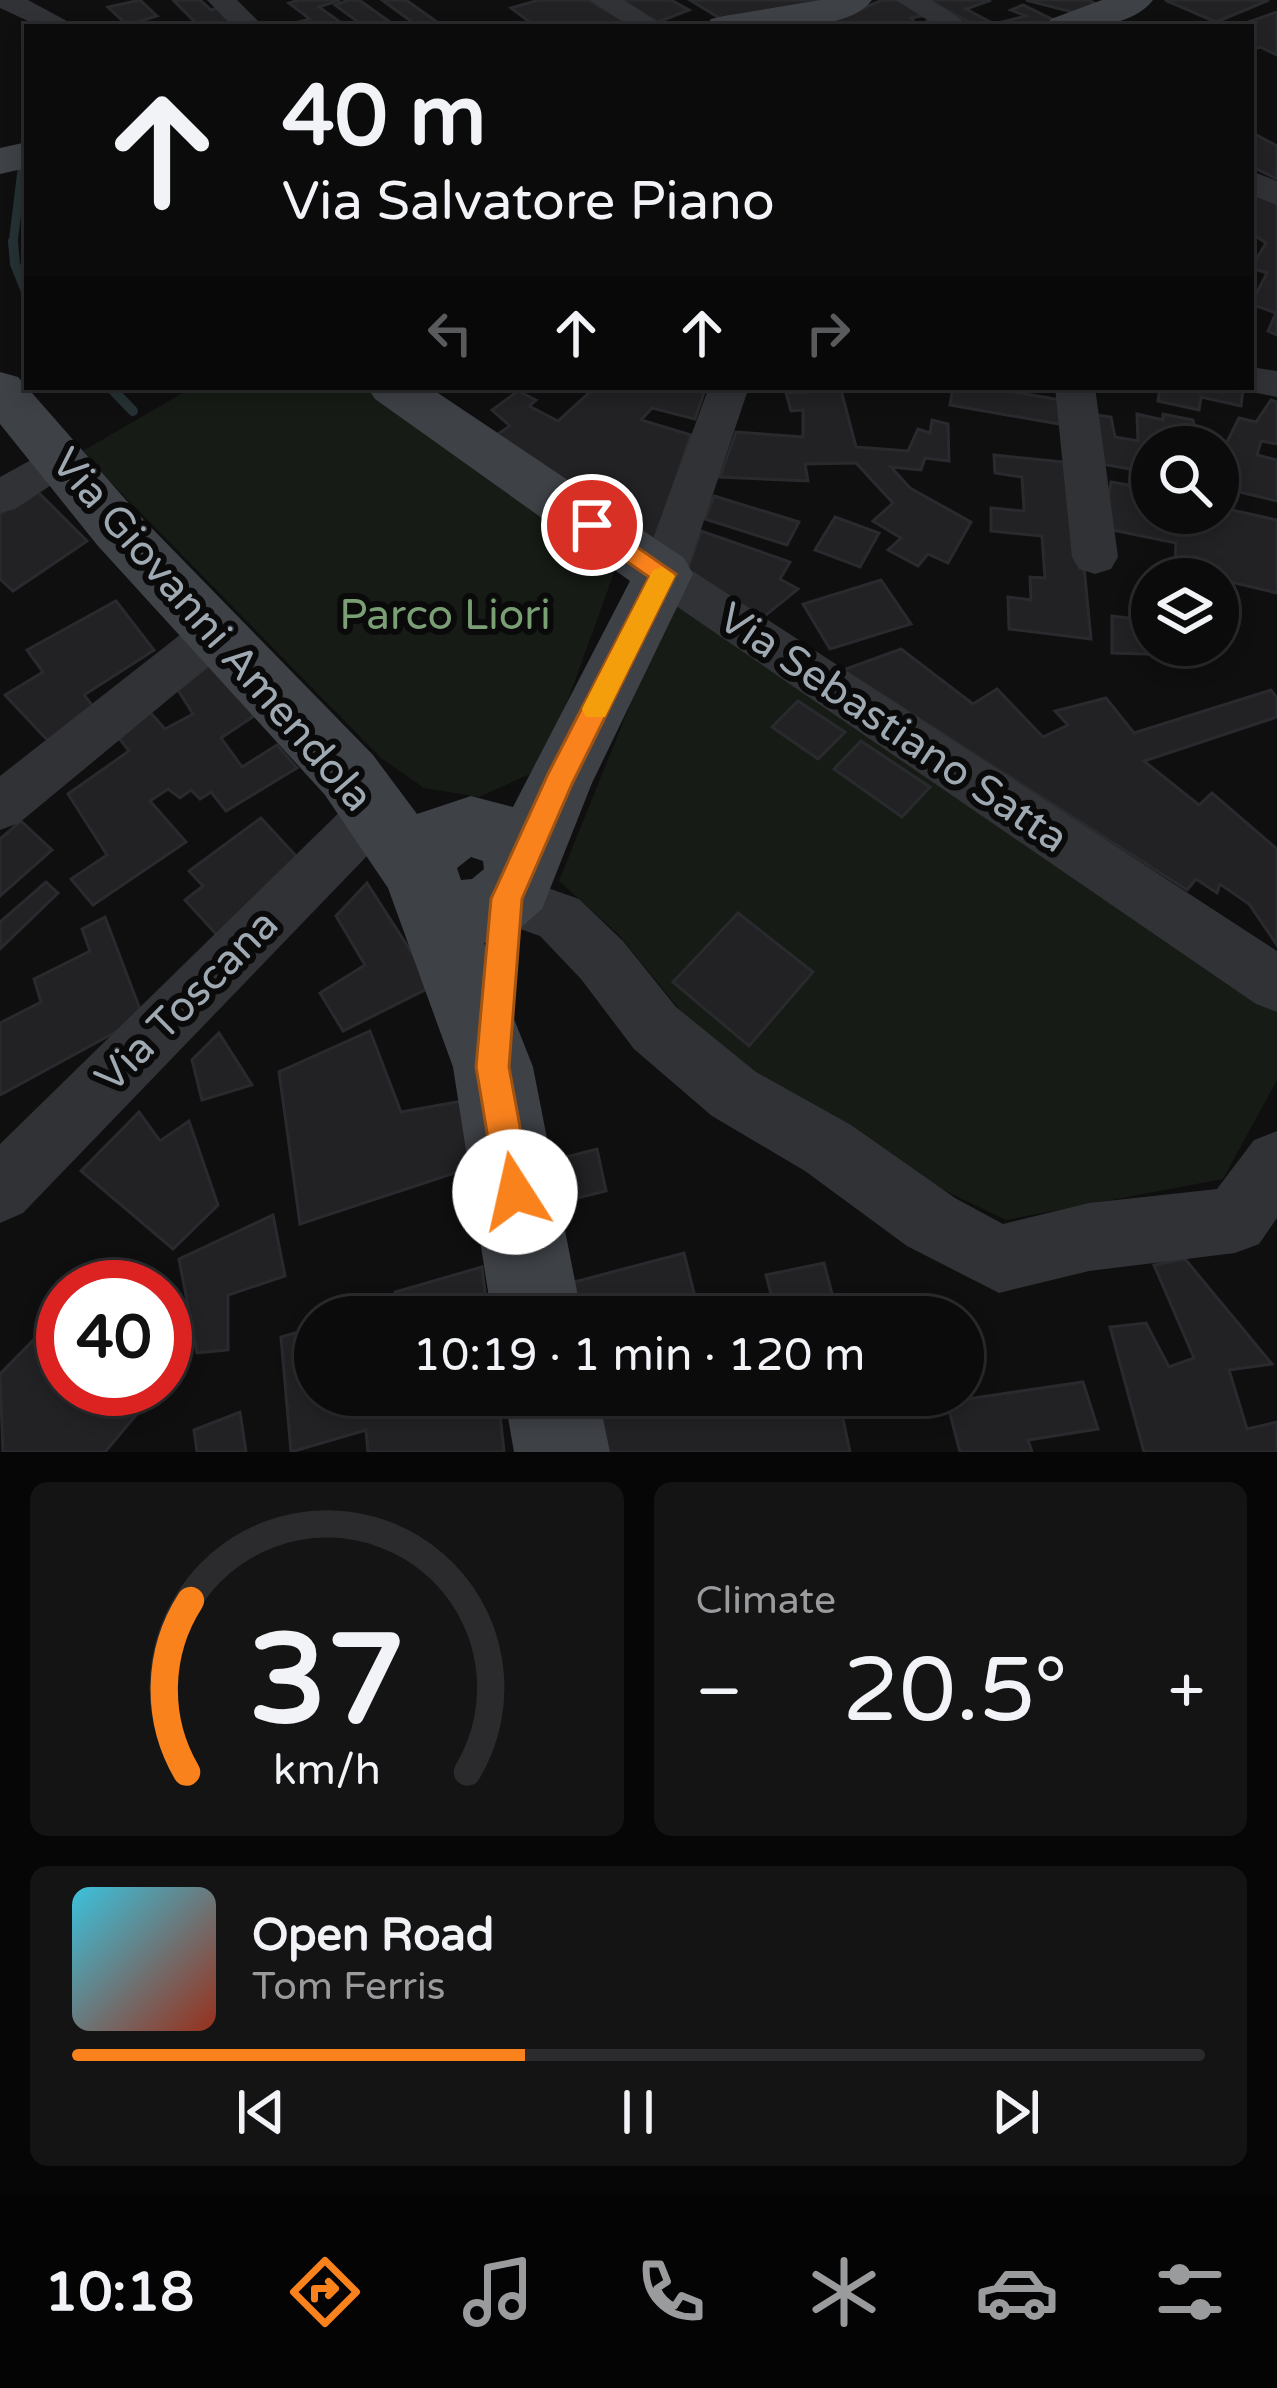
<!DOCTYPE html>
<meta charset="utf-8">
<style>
body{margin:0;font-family:"Varela Round",sans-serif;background:#141415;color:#f1f3f6;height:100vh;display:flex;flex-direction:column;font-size:45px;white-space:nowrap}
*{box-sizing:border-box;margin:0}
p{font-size:39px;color:#9a9b9d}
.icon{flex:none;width:66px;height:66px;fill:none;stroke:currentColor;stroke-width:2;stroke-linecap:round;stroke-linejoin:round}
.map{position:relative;height:1452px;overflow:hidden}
.panel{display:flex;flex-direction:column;gap:30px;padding:30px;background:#060607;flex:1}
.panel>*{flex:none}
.banner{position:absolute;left:24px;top:24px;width:1230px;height:366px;border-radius:0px;box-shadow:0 6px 18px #0003,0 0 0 3px #2b2b2d;background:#0b0b0c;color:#f1f3f6;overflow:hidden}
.fabs{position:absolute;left:1131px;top:426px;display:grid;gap:24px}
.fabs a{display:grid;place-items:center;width:108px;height:108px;border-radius:50%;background:#0b0b0c;box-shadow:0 6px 18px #0003,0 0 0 3px #2b2b2d;font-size:60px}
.speed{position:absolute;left:36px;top:1260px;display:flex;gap:24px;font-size:60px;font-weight:700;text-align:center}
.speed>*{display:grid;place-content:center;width:156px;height:156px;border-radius:50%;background:#0b0b0c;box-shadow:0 6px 18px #0003,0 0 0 3px #2b2b2d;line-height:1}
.speed .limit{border:18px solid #d22;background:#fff;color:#111}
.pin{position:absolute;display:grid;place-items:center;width:102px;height:102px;color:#fff;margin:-51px;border:6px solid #fff;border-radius:50%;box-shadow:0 3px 12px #0007}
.me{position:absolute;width:132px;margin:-66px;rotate:350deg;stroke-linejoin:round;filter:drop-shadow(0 0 9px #0008)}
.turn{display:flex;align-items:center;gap:42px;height:252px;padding:0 60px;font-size:54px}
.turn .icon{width:156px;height:156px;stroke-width:2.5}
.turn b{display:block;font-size:84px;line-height:102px}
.lanes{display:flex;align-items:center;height:114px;padding:0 60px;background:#0003;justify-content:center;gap:60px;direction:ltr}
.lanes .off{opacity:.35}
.big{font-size:90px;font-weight:600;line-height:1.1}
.panel .card{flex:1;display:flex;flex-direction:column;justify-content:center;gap:18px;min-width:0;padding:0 42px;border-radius:18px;background:#141415}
.panel .dial{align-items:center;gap:0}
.dial svg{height:312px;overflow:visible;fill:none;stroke:#2b2b2d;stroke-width:7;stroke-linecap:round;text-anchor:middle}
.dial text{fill:#f1f3f6;stroke:none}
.song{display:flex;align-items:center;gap:36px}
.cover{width:144px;height:144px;border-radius:18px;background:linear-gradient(135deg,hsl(190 70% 55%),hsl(10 70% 35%))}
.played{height:12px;border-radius:6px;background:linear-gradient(90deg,#fa821d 40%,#2b2b2d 40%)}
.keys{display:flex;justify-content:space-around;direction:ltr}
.heat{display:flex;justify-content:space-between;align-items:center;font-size:66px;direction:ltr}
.panel .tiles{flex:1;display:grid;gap:30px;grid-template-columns:1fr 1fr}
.card:last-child{grid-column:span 2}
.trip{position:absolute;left:294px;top:1296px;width:690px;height:120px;border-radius:60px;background:#0b0b0c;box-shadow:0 6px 18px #0003,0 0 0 3px #2b2b2d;font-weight:600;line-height:120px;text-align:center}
.tabs{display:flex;height:192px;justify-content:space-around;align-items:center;background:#040405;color:#9a9b9d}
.tabs .icon{width:84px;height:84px}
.tabs .on{color:#fa821d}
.tabs b{font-size:54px;color:#f1f3f6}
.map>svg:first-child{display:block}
.green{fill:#161b15}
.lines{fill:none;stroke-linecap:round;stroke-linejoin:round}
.stream-far1{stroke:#253134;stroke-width:9}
.stream{stroke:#253134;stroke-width:10}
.building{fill:#222225;stroke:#292a2d;stroke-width:3}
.street{fill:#303236;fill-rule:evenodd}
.secondary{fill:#3e4146;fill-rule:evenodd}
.route{fill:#fa821d;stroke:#a25413;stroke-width:3}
.slow{fill:#f59e0b}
.labels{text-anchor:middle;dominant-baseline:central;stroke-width:12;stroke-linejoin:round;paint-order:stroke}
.park-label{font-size:42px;fill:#7b9f75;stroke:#0a0a0b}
.street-label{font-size:42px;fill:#9fa9b2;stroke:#0a0a0b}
</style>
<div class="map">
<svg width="1277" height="1452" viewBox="0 0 1277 1452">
<rect width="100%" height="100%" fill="#0f0f10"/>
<!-- green -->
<g class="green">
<polygon points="193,387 371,387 619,559 556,733 530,774 479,797 424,788 381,758 81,452"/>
<polygon points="674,596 1277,1003 1277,1080 1223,1179 1006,1220 881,1160 715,1053 618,934 559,881"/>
</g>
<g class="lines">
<!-- stream-far1 -->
<polyline class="stream-far1" points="13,244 22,170"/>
<!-- stream -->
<g class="stream">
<polyline points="13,241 15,264 27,294"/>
<polyline points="110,387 133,411"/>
</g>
</g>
<!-- building -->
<g class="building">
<polygon points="140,0 157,16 127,25 108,7"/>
<polygon points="173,0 200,0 211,10 221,7 243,27 200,27"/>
<polygon points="299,0 340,0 319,7 347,27 280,27 310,19 289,3"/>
<polygon points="349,0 359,0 397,27 409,27 365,27 335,5"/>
<polygon points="382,0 406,0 444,27 419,27"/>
<polygon points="539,0 588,0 635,27 536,27 511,8"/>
<polygon points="620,0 671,0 689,10 658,22"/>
<polygon points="690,0 824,0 721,19"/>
<polygon points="882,0 900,0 926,15 911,18 917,25 932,20 945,27 782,27 859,10"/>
<polygon points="928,0 991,0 966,9 994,24 1026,16 1011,10 1023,5 1062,24 979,27"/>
<polygon points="1026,0 1089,0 1102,8 1072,12"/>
<polygon points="1165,0 1269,0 1216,22"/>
<polygon points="1277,12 1277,55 1260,47 1251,50 1251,27 1234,27"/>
<polygon points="1251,132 1277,146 1277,179 1251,166"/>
<polygon points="1251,188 1277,202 1277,335 1268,331 1276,313 1251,304 1267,273 1251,268 1266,243 1251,233"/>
<polygon points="581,387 680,391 681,387 706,387 695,419 652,408 641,420 691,435 654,542 495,436 510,426 492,410 518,391 536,400 529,406 558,421 592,390"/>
<polygon points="953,387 985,387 1067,401 1070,426 950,405"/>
<polygon points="1160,387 1243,389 1241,406 1201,397 1199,410 1158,401"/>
<polygon points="841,390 856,447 908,451 918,429 930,433 932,420 948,424 949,461 925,458 921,470 891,467 910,488 971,522 948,563 928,554 918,566 888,550 901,538 873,521 893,503 856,463 805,464 808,481 720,477 736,432 803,437 803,410 791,411 786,393"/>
<polygon points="1271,400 1277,402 1277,444 1261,441 1257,455 1277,460 1277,501 1218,487 1218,447 1152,447 1152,473 1096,463 1090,414 1111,417 1115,437 1138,441 1137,414 1163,420 1163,414 1193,420 1196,433 1227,442 1239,418 1256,422"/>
<polygon points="994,455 1074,463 1091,639 1009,629 1008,597 1031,600 1030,577 1045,578 1042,536 991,531 991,508 1024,511 1022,477 995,473"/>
<polygon points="1111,482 1152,489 1152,513 1218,513 1218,507 1277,520 1277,593 1218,579 1174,579 1176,543 1103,528"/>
<polygon points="37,491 87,541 13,591 0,579 0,514"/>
<polygon points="714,496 799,522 787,545 705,519"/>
<polygon points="835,517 879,533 860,567 815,550"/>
<polygon points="701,531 790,562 780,579 798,589 761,619 687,571"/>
<polygon points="881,580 911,624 830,649 803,604"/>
<polygon points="116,601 154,650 84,695 95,709 51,744 5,695 43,672 27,650"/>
<polygon points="1112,616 1152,621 1152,645 1218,645 1218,636 1225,649 1179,655 1112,653"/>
<polygon points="901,649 973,704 997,689 1043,737 1068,725 1055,711 1106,698 1134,733 1271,690 1277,698 1277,717 1144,761 1199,805 1212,793 1277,849 1277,945 1249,904 1220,884 1217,893 1196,879 1187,890 843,670"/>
<polygon points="212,663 254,716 221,738 242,767 277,745 297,768 226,811 211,792 200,799 191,790 180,798 168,789 150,801 186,842 93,905 71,879 107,855 68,794 129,751 119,738 150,712 165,729 193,714 178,690"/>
<polygon points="798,701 845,732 818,759 772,727"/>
<polygon points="861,741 930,787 902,817 834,769"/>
<polygon points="261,818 308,869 228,947 185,900 203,886 189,871"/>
<polygon points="21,821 52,850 0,896 0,839"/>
<polygon points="46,882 58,893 0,949 0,922"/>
<polygon points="367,883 433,986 343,1031 320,993 365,965 336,916"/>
<polygon points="738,913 813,972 749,1046 673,982"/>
<polygon points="105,917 143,1017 0,1095 0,1023 41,1002 34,979 90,951 82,929"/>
<polygon points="370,1031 401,1112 462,1101 470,1168 300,1224 279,1072"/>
<polygon points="219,1033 252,1085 202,1100 192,1060"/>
<polygon points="139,1112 160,1141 189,1121 218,1205 173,1249 81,1171"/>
<polygon points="597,1149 606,1191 558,1203 550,1161"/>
<polygon points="273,1215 285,1276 228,1295 228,1350 197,1353 179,1259"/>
<polygon points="684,1253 700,1317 581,1317 574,1282"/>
<polygon points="1185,1259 1272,1364 1229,1370 1247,1429 1277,1422 1277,1452 1144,1452 1110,1327 1146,1323 1169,1367 1194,1358 1154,1265"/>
<polygon points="824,1263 838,1317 777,1317 766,1275"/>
<polygon points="482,1267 488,1317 347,1317 396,1302 395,1292"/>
<polygon points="63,1310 63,1389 158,1389 105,1452 3,1452 0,1374"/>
<polygon points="315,1327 315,1395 498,1395 504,1452 368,1452 366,1430 291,1452 281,1337"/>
<polygon points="1083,1382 1098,1429 1028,1440 1032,1452 960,1452 947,1402"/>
<polygon points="682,1395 838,1395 850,1452 608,1452 599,1407"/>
<polygon points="240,1412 246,1452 197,1452 194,1430"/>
</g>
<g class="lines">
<!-- street -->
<g class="street">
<polygon points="0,0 28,0 78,27 41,27 0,8"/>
<polygon points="207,0 237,0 264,27 233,27"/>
<polygon points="590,0 624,0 665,27 630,27"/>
<polygon points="896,0 931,0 973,27 938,27"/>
<polygon points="1251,171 1277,181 1277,205 1251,195"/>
<polygon points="1251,367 1277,371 1277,397 1237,389 1251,387"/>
<polygon points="709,387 749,387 688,568 1277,951 1277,1012 1256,1004 647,586 640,574"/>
<polygon points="1055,387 1095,387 1118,557 1111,569 1095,574 1079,569 1072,557"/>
<polygon points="62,443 77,448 83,458 77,468 15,509 0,513 0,477"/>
<polygon points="216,614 233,620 240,633 233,646 19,823 0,830 0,776 199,620"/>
<polygon points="374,790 393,797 401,813 393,829 23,1213 0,1223 0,1144 355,797"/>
<polygon points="506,873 579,899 623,941 676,1007 756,1072 851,1125 955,1198 1003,1224 1089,1203 1217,1189 1254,1140 1277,1131 1277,1218 1259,1244 1235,1253 1089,1271 999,1293 907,1246 805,1171 712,1116 634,1049 581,979 540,936 486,917 478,899 486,881"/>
</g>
<!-- secondary -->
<g class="secondary">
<path d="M821,0H872C846,36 746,27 705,27L711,19L724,16Z"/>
<path d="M1102,0H1153C1130,30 1079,27 1045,27L1051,19Z"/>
<polygon points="27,142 27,168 0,174 0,148"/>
<path d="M0,372L18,377L140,516L373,755L417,814L471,796L513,807L630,581L375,399L367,387H429L684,558L693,574L592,783L542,909L517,931L484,943L533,1067L582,1317H492L453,1067L388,888L325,795L98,546L0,424ZM471,857L483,861L484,869L472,879L461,880L457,868Z"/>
<polygon points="504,1395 598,1395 610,1452 514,1452"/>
</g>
</g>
<!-- route -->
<polygon class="route" points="592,516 676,574 572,784 522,899 509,1067 532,1192 527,1205 515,1210 502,1205 497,1192 476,1067 491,899 548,774 649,577 583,531 580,525"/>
<!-- slow -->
<polygon class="slow" points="662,567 675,576 605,717 586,717 582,709 586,701 653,570"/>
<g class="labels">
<!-- park labels -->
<g class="park-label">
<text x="445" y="615">Parco Liori</text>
</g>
<!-- street labels -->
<g class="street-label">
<text transform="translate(212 630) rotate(49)">Via Giovanni Amendola</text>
<text transform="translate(893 728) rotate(34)">Via Sebastiano Satta</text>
<text transform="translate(187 1001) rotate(-45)">Via Toscana</text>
</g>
</g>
</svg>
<div class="fabs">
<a><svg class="icon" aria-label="search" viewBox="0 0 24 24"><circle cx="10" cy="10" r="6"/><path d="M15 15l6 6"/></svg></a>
<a><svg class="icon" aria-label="layers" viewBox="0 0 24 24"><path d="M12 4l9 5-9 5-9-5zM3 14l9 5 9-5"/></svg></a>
</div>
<div class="speed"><div class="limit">40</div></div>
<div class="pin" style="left:592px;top:525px;background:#d93025"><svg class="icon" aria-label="arrive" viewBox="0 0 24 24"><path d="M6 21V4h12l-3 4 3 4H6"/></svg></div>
<svg class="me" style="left:515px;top:1192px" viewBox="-20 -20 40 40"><circle r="19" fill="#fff"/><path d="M0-13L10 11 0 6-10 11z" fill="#fa821d"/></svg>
<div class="trip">10:19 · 1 min · 120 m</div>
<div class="banner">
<div class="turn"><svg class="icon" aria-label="ahead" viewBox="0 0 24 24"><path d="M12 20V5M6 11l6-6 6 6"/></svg><div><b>40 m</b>Via Salvatore Piano</div></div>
<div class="lanes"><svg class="icon off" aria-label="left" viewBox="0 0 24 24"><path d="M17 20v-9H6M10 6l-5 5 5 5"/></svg><svg class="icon" aria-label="ahead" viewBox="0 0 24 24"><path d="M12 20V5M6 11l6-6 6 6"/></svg><svg class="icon" aria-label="ahead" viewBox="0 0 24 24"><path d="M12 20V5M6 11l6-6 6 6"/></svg><svg class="icon off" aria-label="right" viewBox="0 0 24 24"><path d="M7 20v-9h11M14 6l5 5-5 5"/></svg></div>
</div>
</div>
<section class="panel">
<div class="tiles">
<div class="card dial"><svg viewBox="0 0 100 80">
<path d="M14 69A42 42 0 1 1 86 69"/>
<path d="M14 69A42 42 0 0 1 15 25" stroke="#fa821d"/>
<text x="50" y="56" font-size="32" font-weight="700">37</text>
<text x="50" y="72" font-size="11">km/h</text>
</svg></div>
<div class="card"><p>Climate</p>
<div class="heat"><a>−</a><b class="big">20.5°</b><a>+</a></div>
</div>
<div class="card">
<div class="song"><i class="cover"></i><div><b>Open Road</b><p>Tom Ferris</p></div></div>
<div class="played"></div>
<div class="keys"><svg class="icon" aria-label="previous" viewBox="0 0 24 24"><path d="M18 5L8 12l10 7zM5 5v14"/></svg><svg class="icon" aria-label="pause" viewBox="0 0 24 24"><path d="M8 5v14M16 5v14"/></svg><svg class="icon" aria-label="next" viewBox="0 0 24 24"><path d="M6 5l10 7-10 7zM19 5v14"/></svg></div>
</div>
</div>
</section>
<nav class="tabs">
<b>10:18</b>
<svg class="icon on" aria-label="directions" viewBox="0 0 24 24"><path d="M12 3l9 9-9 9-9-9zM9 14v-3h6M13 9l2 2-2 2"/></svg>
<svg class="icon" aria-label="music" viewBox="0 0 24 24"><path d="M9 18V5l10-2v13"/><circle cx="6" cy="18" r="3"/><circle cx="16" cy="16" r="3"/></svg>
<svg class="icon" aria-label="phone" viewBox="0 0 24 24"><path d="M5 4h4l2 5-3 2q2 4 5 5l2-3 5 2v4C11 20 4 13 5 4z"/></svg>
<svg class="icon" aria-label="climate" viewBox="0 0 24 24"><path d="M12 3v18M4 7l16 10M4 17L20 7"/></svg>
<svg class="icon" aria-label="car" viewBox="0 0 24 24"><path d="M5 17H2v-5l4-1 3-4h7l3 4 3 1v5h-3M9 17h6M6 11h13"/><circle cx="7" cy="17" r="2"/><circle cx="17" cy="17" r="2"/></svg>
<svg class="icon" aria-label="filters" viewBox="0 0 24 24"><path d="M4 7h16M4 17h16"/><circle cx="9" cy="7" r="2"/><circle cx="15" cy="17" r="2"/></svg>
</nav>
